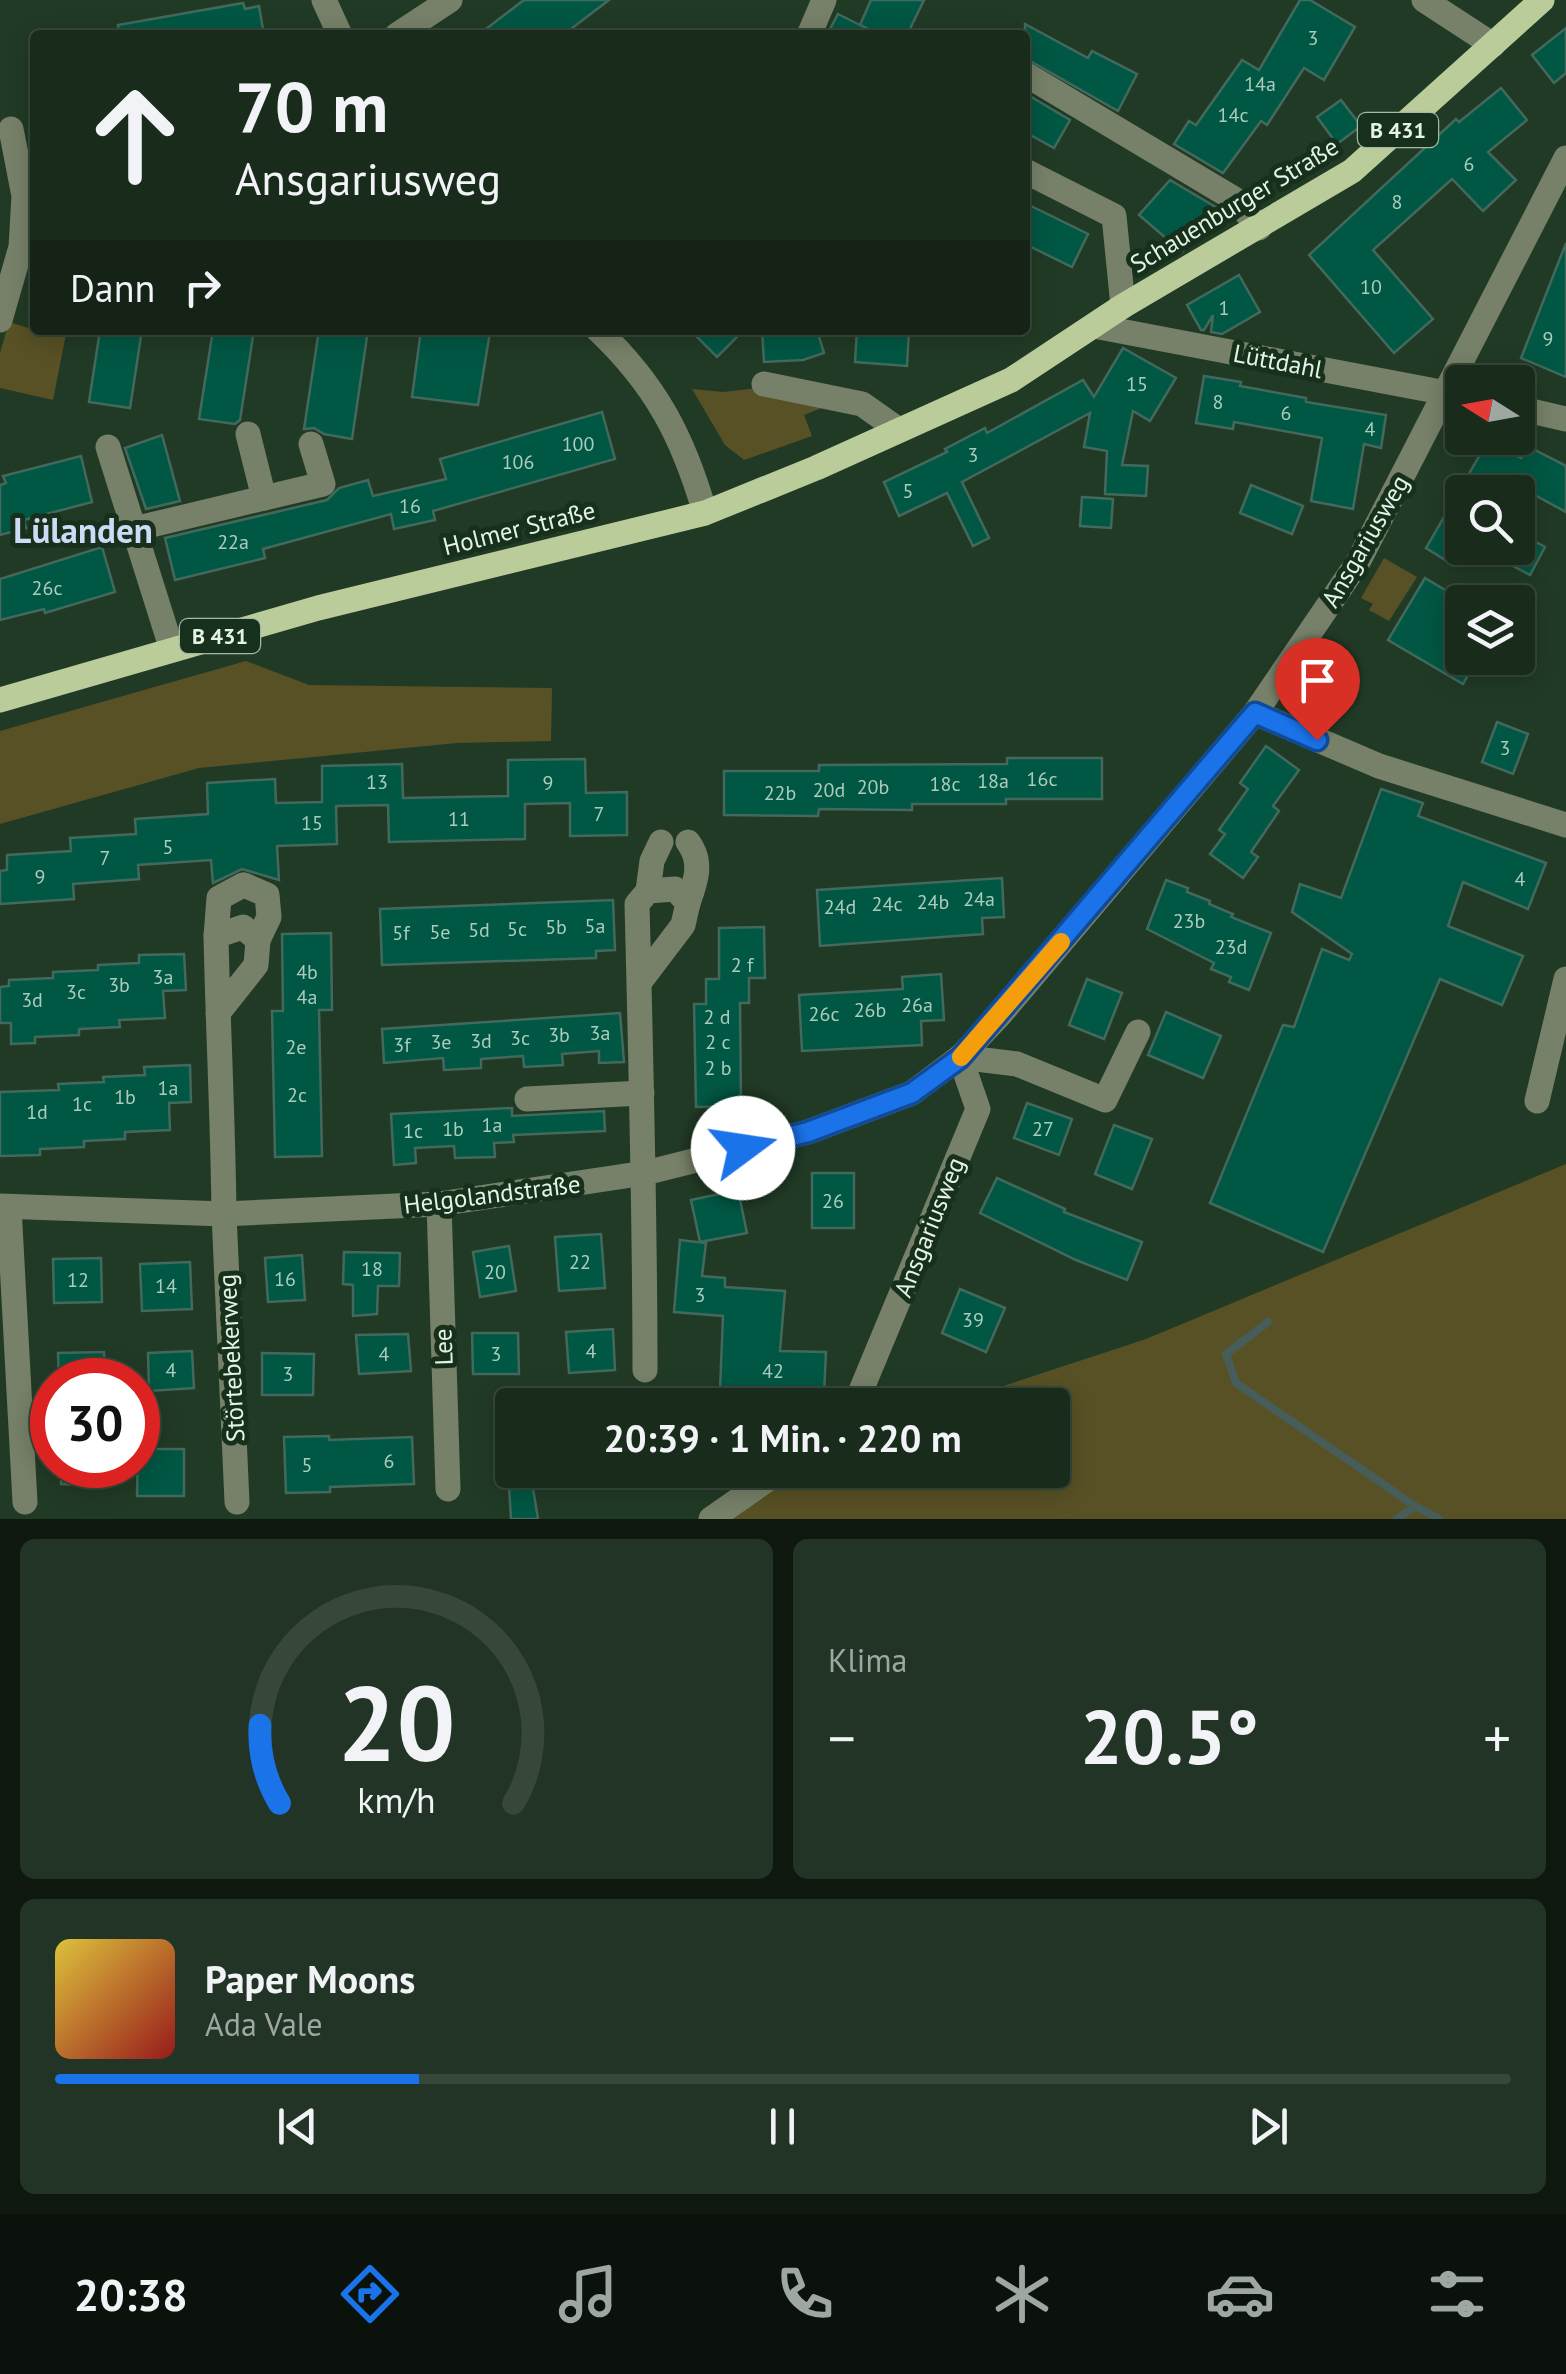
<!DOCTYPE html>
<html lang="de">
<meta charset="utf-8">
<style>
body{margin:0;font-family:"PT Sans",sans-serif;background:#223425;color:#f1f3f6;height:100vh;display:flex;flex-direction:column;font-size:38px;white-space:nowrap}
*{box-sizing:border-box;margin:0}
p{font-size:32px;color:#9fa7a3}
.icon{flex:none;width:55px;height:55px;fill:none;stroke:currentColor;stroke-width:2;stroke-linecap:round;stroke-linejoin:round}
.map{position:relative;height:1519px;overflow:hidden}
.details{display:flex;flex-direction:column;gap:20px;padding:20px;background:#0e180f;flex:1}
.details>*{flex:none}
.banner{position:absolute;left:30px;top:30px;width:1000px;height:305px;border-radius:10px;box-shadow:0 5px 25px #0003,0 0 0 2px #37483b;background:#192c1c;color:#f1f3f6;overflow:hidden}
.needle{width:65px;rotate:281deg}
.controls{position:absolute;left:1445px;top:365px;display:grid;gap:20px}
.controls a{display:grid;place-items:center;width:90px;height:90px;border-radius:10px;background:#192c1c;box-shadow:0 5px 25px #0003,0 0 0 2px #37483b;font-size:50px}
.speed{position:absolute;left:30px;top:1358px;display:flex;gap:20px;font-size:50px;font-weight:700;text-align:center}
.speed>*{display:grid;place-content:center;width:130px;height:130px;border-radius:50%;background:#192c1c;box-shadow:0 5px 25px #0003,0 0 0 2px #37483b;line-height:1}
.speed .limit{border:15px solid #d22;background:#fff;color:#111}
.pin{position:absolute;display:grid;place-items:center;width:85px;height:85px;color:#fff;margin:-102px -42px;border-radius:50% 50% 50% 0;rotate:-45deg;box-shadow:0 0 10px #0007}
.pin .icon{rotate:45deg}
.me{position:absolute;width:110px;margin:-55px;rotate:76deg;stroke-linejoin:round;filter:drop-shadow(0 0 8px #0008)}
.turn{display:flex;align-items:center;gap:35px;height:210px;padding:0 40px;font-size:45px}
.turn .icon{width:130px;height:130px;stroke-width:2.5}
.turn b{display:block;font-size:70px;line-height:85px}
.then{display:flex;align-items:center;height:95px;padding:0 40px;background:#0003;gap:20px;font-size:38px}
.big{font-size:75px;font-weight:800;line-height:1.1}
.details .tile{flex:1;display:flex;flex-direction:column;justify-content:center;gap:15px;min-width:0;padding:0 35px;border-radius:15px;background:#223425}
.details .dial{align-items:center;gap:0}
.dial svg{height:260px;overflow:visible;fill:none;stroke:#37483b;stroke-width:7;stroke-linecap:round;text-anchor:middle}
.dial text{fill:#f1f3f6;stroke:none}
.song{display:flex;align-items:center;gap:30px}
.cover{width:120px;height:120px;border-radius:15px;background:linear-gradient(135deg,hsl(50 70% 55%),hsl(0 70% 35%))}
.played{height:10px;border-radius:5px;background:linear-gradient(90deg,#1a73e8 25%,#37483b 25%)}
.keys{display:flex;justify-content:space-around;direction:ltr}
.heat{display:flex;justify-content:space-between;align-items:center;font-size:55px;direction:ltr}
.details .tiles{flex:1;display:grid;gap:20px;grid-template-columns:1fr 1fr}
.tile:last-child{grid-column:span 2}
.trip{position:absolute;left:495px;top:1388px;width:575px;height:100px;border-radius:10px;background:#192c1c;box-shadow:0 5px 25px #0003,0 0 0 2px #37483b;font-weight:800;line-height:100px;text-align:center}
.menu{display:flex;height:160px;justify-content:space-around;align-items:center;background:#0a120b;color:#9fa7a3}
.menu .icon{width:70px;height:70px}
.menu .on{color:#1a73e8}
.menu b{font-size:45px;color:#f1f3f6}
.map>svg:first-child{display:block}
.green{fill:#585125}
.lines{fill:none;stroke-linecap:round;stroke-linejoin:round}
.stream{stroke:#465d59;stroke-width:8}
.building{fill:#005743;stroke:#42695c;stroke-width:2.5}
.minor{stroke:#778068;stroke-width:25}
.major{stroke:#bbcc9b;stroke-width:25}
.route-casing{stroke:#114b97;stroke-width:25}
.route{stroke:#1a73e8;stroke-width:18}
.slow{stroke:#f59e0b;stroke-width:18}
.labels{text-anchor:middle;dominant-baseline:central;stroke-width:10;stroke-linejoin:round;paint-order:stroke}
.number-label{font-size:20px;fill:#abccbc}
.shield{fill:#17301b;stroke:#a6b8a8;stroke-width:2.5}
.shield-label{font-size:22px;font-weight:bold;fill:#e4f3e5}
.street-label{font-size:25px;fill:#e4f3e5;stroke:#17301b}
.district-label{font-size:35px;font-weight:bold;fill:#cedbf6;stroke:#17301b}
</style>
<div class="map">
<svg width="1566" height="1519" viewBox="0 0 1566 1519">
<rect width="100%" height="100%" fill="#213a25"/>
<!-- green -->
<g class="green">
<polygon points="9,322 35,330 66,334 53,400 0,388 0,353"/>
<polygon points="758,388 829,405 804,415 812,436 744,460 725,445 692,389 723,392"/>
<polygon points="1384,558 1417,577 1389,621 1369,610 1373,604 1361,598"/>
<polygon points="246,661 309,685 552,688 551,741 457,743 199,768 0,824 0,731"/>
<polygon points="1566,1164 1566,1519 731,1519 791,1470 1052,1470 1052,1405 931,1405 973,1396 1146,1339"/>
</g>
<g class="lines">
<!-- stream -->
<g class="stream">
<polyline points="1268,1322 1226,1354 1236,1383 1415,1506"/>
<polyline points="1397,1519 1415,1506 1439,1519"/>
</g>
</g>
<!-- building -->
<g class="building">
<polygon points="524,0 609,0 563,35 478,35"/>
<polygon points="871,0 924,0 907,35 881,35 860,25"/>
<polygon points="1300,0 1310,0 1355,27 1324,80 1304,68 1267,125 1261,121 1223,173 1174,144 1189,121 1196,125 1242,60 1259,70"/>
<polygon points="243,3 245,9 259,6 264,35 119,35 118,25"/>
<polygon points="838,14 860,25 878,35 827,35"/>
<polygon points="1025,24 1088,58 1092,51 1137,74 1118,111 1025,58"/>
<polygon points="1566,28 1566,73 1554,83 1532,55"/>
<polygon points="1501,88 1527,120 1488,152 1516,180 1483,211 1452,179 1373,250 1433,319 1394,353 1309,255 1456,119 1459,122"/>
<polygon points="1028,95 1070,120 1054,148 1025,132 1025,101"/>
<polygon points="1341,100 1361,126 1337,144 1317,117"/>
<polygon points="1170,180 1219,209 1182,252 1139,215"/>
<polygon points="1025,203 1088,234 1072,267 1025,244"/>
<polygon points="1566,243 1566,377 1521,358"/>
<polygon points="1239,275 1260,312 1222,334 1211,332 1213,315 1204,330 1201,330 1187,305"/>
<polygon points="100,330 142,330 130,408 89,402"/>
<polygon points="213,330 254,330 240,420 235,424 199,419"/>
<polygon points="319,330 368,330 352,439 324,434 314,428 304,429"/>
<polygon points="421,330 490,332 478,405 412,397"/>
<polygon points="690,330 744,330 717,357"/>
<polygon points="762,330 817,330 824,353 803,360 764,362"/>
<polygon points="857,330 909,330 907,366 855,362"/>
<polygon points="1123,348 1176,378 1150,421 1133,411 1122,465 1148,466 1146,496 1105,494 1107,451 1084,447 1090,413 962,482 989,538 973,546 947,493 899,516 884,482 947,452 945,449 985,428 987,433 1083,380 1094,397"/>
<polygon points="1204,376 1241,382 1240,386 1306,398 1306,402 1386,415 1381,448 1364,444 1353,509 1311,501 1322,438 1234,422 1233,429 1196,423"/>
<polygon points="602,412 615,459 433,511 435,520 394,529 391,514 263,549 265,558 175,580 165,538 327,500 339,488 368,480 373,496 446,479 440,459"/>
<polygon points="162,435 180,501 146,509 125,448"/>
<polygon points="1485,446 1499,453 1502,448 1521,458 1527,446 1566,466 1566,512 1529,492 1462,492 1462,549 1453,565 1426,548"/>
<polygon points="81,456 92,502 24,520 26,528 0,535 0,485 6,483 3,476"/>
<polygon points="1251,485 1303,506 1292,534 1240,513"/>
<polygon points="1082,497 1113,499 1111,528 1080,526"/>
<polygon points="1518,532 1545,547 1530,575 1479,548 1518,548"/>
<polygon points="102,547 115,592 45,613 44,609 0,620 0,579"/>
<polygon points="1425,578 1462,600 1462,658 1475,663 1463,684 1388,640"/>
<polygon points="1497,722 1528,734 1513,774 1482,762"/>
<polygon points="1266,746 1299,770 1273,806 1279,811 1251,852 1258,857 1243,878 1210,854 1225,834 1219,830 1248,789 1240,783"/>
<polygon points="1007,758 1102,758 1102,799 1006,799 1006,804 912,804 912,810 819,809 818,816 724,815 724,771 819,771 819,765 1007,764"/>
<polygon points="585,759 586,793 627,792 627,835 570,836 570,803 525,804 525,839 389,842 388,805 336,806 337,844 277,846 279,880 242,869 213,883 211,860 138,865 139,879 73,884 74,899 0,904 0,871 7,870 7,855 71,851 70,838 136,834 135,819 208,814 207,783 275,779 276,803 322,802 322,766 402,764 403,798 508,796 508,760"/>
<polygon points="1381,789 1423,803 1418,816 1546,863 1528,909 1463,882 1448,926 1523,956 1502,1005 1440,979 1323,1252 1210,1203 1283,1025 1294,1027 1322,949 1349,960 1352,954 1292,912 1300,884 1341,898"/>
<polygon points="1002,878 1004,917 982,918 983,934 820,946 817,890"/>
<polygon points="1166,880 1188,888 1187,892 1210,901 1209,904 1233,914 1231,917 1271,933 1249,990 1229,982 1231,977 1211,969 1214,963 1147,929"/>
<polygon points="613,900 615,950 596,951 596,958 382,965 380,909"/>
<polygon points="764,927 765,978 749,978 749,1003 740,1003 741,1106 696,1107 694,1004 706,1004 706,979 719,979 719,928"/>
<polygon points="331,933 332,1010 319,1010 322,1156 275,1157 272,1011 283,1011 282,934"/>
<polygon points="184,954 186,990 163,991 165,1018 119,1020 120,1027 79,1029 79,1035 35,1037 35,1043 11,1044 11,1023 0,1023 0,987 9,986 9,980 53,978 53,972 98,970 98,965 139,963 139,955"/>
<polygon points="941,974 944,1020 921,1021 922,1045 802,1051 799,995 903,989 902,977"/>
<polygon points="1087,979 1122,993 1104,1039 1069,1025"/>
<polygon points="1166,1012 1221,1036 1203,1078 1148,1055"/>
<polygon points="620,1013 624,1062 599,1063 599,1051 562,1054 563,1065 524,1067 523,1056 481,1059 481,1068 444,1070 443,1058 384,1063 382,1029"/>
<polygon points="190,1065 191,1102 169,1103 170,1130 125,1132 125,1139 84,1141 84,1147 40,1149 40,1155 0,1156 0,1092 59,1090 58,1084 104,1082 103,1077 145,1075 144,1067"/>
<polygon points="1027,1103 1072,1119 1059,1155 1014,1138"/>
<polygon points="512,1108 512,1116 604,1111 605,1131 513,1135 514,1142 494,1143 495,1157 455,1158 454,1146 415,1148 416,1163 394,1165 391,1114"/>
<polygon points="1114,1125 1152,1139 1132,1189 1095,1174"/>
<rect x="812" y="1173" width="42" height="55"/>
<polygon points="997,1178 1065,1209 1064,1212 1142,1242 1127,1280 1076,1260 980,1213"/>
<polygon points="738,1190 747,1233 700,1242 691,1200"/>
<polygon points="601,1234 605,1288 559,1291 555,1237"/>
<polygon points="680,1240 706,1243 702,1276 725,1278 725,1287 785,1291 780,1351 826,1352 824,1394 720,1390 723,1316 674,1312"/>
<polygon points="509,1246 516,1291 480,1297 473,1252"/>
<polygon points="344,1252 400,1253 399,1286 378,1286 377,1314 353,1316 353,1285 343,1284"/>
<polygon points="302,1255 305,1300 268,1302 265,1258"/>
<polygon points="101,1258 102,1302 54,1303 53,1259"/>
<polygon points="190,1262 192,1309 142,1311 140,1264"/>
<polygon points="960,1289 1005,1308 986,1352 942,1333"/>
<polygon points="613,1329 615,1370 569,1373 566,1332"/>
<polygon points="472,1333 518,1333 519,1374 473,1374"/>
<polygon points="408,1334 411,1371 359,1374 356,1335"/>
<polygon points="192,1351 194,1388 149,1391 148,1353"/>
<polygon points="104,1352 105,1380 59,1380 58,1353"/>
<polygon points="262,1353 314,1354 313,1395 262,1395"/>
<polygon points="329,1436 329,1440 412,1437 414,1484 330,1487 330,1492 286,1493 284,1437"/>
<polygon points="138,1449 184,1449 184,1496 137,1496"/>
<polygon points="62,1465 103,1465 102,1486 61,1484"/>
<polygon points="508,1470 530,1470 538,1519 511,1519"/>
</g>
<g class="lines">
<!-- minor -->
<g class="minor">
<polyline points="324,0 340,35"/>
<polyline points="1424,0 1493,45"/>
<polyline points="397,35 450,0"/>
<polyline points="809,35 824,0"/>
<polyline points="1025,74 1236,200 1259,228"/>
<polyline points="1025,171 1114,216 1123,306"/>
<polyline points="0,320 21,247 24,196 11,129"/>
<polyline points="1094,326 1462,396"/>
<path d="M598,330C656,385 683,437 705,513"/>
<polyline points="764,384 862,404 899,430"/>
<polyline points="1518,408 1566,419"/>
<polyline points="248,434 264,498"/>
<polyline points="108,447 172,650"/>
<polyline points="134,529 323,484 311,444"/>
<polyline points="1255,713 1379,766 1566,825"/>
<path d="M688,842C703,862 696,881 688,903"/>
<polyline points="244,885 267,895 269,917 258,940"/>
<polyline points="648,891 652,861 661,842"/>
<polyline points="216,936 219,898 243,885"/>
<path d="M639,983L683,925L688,903L675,889L648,891L637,904C641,1059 645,1215 645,1370"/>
<path d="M218,1013L256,965L258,940L243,927L216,936C218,1029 223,1121 224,1214L237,1502"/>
<polyline points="960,1057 1017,1064 1105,1100 1138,1032"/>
<polyline points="527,1099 642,1093"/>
<polyline points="1537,1101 1566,979"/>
<polyline points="439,1204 448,1489"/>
<polyline points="0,1206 224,1214 439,1204 645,1173 808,1132 912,1093 960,1057 999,1016 1255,713 1358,562 1566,158"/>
<polyline points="9,1207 25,1502"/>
<polyline points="855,1405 978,1109 960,1057"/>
<polyline points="711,1519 781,1470"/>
</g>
<!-- major -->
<polyline class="major" points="0,700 318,608 705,513 816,468 1011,380 1123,306 1352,171 1542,0"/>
</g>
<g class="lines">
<!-- route casing -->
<g class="route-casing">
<polyline id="route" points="743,1148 808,1132 912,1093 960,1058 1255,713 1317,740"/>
</g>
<!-- route -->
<use href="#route" class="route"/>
<!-- slow -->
<polyline class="slow" points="961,1057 1061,942"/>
</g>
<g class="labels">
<!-- number labels -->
<g class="number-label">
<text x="1313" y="38">3</text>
<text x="1260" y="84">14a</text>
<text x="1233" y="115">14c</text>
<text x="1469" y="164">6</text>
<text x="1397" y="202">8</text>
<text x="1371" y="287">10</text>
<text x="1224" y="308">1</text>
<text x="1548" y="339">9</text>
<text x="1137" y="384">15</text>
<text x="1218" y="402">8</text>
<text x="1286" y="413">6</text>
<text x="1370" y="429">4</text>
<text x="578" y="444">100</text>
<text x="973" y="455">3</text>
<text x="518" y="462">106</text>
<text x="908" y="491">5</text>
<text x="410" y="506">16</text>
<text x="233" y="542">22a</text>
<text x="47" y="588">26c</text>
<text x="1505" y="748">3</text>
<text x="1042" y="779">16c</text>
<text x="993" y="781">18a</text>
<text x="377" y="782">13</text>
<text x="548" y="783">9</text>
<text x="945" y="784">18c</text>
<text x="873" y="787">20b</text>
<text x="829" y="790">20d</text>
<text x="780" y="793">22b</text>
<text x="599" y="814">7</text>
<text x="459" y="819">11</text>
<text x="312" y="823">15</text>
<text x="168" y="847">5</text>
<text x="105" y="858">7</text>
<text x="40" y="877">9</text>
<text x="1520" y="879">4</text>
<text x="979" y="899">24a</text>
<text x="933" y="902">24b</text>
<text x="887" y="904">24c</text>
<text x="840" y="907">24d</text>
<text x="1189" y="921">23b</text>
<text x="595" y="926">5a</text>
<text x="556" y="927">5b</text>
<text x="517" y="929">5c</text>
<text x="479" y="930">5d</text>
<text x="440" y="932">5e</text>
<text x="401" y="933">5f</text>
<text x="1231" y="947">23d</text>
<text x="742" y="965">2 f</text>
<text x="307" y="972">4b</text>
<text x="163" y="977">3a</text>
<text x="119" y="985">3b</text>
<text x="76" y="992">3c</text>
<text x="307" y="997">4a</text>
<text x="32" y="1000">3d</text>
<text x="917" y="1005">26a</text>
<text x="870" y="1010">26b</text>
<text x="824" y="1014">26c</text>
<text x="717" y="1017">2 d</text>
<text x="600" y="1033">3a</text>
<text x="559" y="1035">3b</text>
<text x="520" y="1038">3c</text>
<text x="481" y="1041">3d</text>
<text x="441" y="1042">3e</text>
<text x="718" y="1042">2 c</text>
<text x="402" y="1045">3f</text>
<text x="296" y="1047">2e</text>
<text x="718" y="1068">2 b</text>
<text x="168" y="1088">1a</text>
<text x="297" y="1095">2c</text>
<text x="125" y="1097">1b</text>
<text x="82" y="1104">1c</text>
<text x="37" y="1112">1d</text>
<text x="492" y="1125">1a</text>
<text x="453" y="1129">1b</text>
<text x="1043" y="1129">27</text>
<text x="413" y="1131">1c</text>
<text x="833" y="1201">26</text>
<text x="580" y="1262">22</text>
<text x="372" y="1269">18</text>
<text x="495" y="1272">20</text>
<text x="285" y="1279">16</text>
<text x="78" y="1280">12</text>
<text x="166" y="1286">14</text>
<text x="700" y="1295">3</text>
<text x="973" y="1320">39</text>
<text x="591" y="1351">4</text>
<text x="384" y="1354">4</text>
<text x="496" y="1354">3</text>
<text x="171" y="1370">4</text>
<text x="773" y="1371">42</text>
<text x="288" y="1374">3</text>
<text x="389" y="1461">6</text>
<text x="307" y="1465">5</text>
</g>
<!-- shield labels -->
<g class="shield">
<rect x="1358" y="113" width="80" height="34" rx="8"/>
<rect x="180" y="619" width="80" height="34" rx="8"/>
</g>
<g class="shield-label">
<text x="1398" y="130">B 431</text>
<text x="220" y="636">B 431</text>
</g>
<!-- street labels -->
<g class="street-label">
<text transform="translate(1234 205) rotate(-31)">Schauenburger Straße</text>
<text transform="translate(1278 361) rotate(11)">Lüttdahl</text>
<text transform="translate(519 528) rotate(-14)">Holmer Straße</text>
<text transform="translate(1365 541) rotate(-60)">Ansgariusweg</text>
<text transform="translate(492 1194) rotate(-7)">Helgolandstraße</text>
<text transform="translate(929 1227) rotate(-68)">Ansgariusweg</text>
<text transform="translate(443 1347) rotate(-92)">Lee</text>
<text transform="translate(231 1358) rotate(-93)">Störtebekerweg</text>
</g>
<!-- district labels -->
<g class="district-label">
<text x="83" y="530">Lülanden</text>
</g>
</g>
</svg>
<div class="controls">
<a><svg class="needle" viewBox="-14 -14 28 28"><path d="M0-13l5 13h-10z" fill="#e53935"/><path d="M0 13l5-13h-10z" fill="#9fa7a3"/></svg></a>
<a><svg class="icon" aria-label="search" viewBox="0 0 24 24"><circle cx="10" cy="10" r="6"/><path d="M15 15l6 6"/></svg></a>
<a><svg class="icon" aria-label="layers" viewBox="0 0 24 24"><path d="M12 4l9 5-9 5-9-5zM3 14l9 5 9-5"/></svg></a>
</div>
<div class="speed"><div class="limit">30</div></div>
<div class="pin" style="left:1317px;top:740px;background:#d93025"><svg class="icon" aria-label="arrive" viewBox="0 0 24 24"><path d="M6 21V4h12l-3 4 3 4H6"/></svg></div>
<svg class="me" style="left:743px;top:1148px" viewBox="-20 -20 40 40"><circle r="19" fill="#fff"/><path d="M0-13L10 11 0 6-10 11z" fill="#1a73e8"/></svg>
<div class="trip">20:39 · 1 Min. · 220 m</div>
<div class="banner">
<div class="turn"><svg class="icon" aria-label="ahead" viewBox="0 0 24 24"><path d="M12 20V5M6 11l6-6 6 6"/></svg><div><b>70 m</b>Ansgariusweg</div></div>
<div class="then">Dann<svg class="icon" aria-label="right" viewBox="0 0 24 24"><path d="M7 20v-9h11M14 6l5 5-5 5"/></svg></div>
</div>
</div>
<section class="details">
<div class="tiles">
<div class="tile dial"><svg viewBox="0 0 100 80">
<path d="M14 69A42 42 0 1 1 86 69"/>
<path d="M14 69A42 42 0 0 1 8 45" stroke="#1a73e8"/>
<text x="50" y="56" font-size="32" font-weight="700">20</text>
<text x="50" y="72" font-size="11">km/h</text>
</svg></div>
<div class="tile"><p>Klima</p>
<div class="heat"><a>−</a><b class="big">20.5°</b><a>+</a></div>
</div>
<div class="tile">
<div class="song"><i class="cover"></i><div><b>Paper Moons</b><p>Ada Vale</p></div></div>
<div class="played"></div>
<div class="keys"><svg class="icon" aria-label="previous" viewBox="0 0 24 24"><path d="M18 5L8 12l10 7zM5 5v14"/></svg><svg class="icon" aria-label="pause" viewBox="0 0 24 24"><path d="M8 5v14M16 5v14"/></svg><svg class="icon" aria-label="next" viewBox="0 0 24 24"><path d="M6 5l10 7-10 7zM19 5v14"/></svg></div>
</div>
</div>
</section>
<nav class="menu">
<b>20:38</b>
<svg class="icon on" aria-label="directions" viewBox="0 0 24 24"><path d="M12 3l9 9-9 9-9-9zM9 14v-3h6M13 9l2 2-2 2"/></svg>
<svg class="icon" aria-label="music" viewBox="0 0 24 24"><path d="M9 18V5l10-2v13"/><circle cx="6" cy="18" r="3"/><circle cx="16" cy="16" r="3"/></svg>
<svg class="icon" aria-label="phone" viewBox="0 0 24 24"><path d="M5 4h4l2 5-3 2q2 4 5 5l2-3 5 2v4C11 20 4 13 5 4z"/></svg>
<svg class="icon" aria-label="climate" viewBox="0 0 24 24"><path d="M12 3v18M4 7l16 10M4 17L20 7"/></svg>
<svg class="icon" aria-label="car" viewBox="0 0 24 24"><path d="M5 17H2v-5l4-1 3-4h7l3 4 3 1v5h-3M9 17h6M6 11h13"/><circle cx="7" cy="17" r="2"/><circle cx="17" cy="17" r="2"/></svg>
<svg class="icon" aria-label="filters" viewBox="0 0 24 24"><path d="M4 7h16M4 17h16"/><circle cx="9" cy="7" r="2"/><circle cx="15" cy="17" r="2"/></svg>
</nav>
